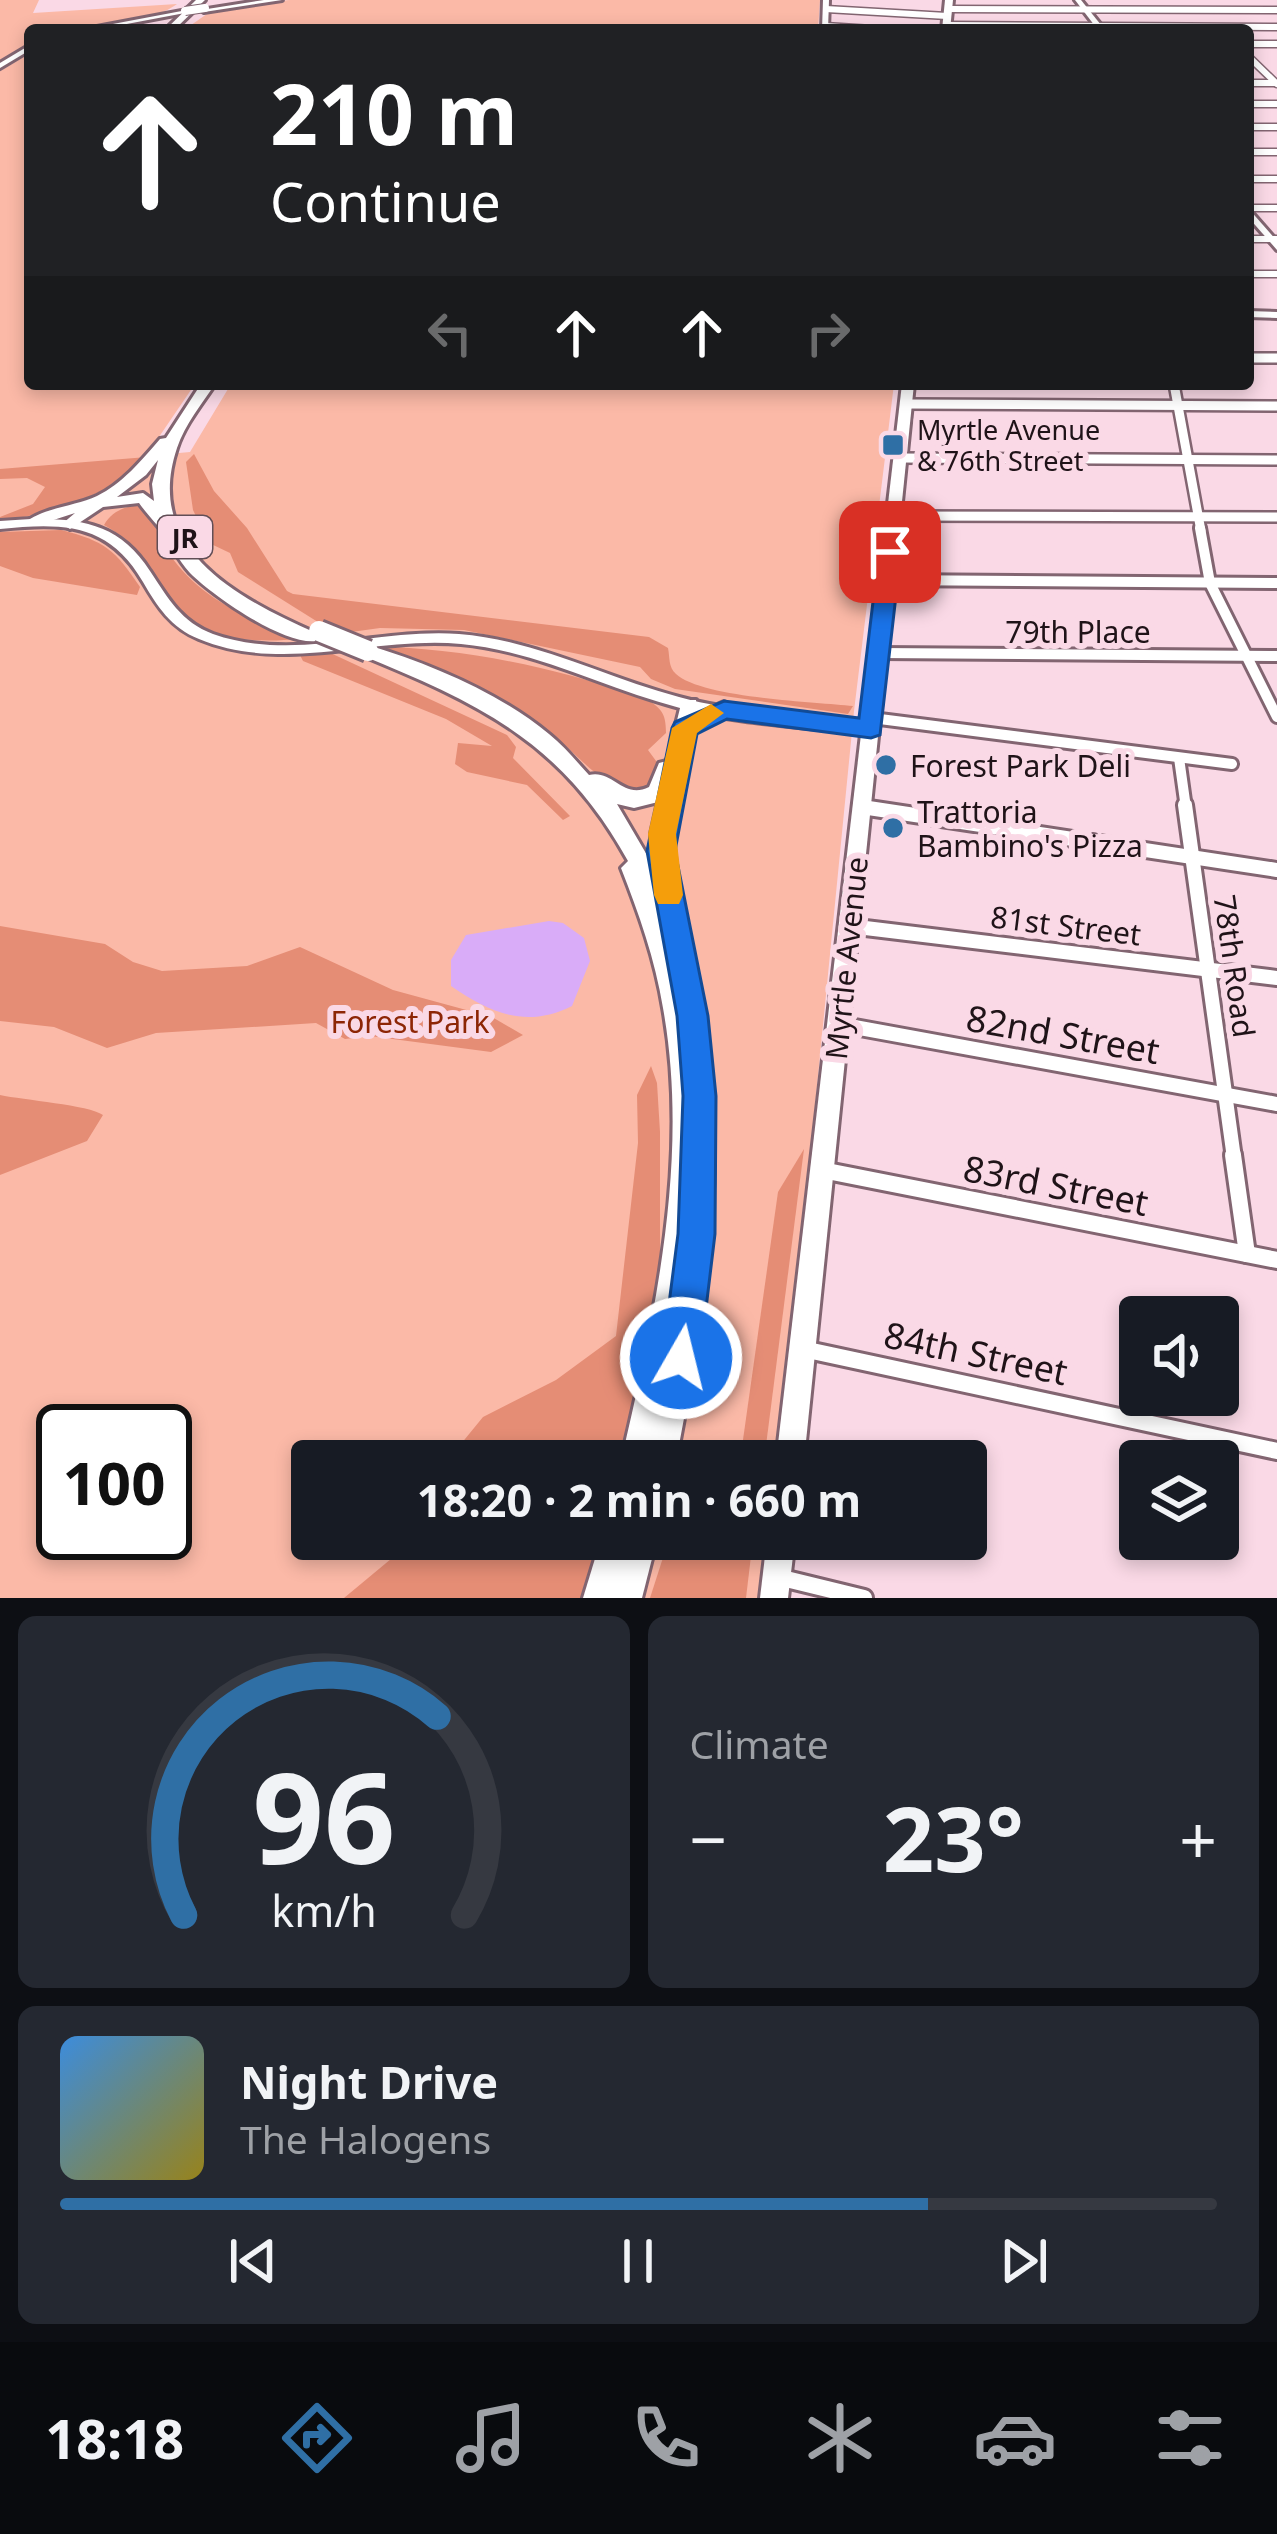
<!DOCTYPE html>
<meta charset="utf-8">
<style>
body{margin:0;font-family:"Noto Sans",sans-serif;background:#242831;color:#f1f3f6;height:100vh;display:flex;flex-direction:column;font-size:45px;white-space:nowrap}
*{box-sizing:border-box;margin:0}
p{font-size:39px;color:#9ea1a6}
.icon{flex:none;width:66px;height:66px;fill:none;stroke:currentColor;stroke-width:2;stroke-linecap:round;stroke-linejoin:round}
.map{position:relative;height:1598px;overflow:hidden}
.drawer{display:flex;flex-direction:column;gap:18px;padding:18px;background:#0d0f14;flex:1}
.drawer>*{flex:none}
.guide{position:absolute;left:24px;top:24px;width:1230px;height:366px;border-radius:12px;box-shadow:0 6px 18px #0003;background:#202124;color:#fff;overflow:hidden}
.fabs{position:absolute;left:1119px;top:1296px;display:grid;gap:24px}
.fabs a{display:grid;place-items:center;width:120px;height:120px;border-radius:12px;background:#171b24;box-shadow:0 6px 18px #0003;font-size:60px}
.speed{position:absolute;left:36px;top:1404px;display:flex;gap:24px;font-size:60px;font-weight:700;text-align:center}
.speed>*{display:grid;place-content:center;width:156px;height:156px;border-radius:50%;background:#171b24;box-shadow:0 6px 18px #0003;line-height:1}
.speed .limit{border:6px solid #111;border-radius:18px;background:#fff;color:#111}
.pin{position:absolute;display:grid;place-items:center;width:102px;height:102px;color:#fff;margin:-51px;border-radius:24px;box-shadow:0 6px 18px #0006}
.me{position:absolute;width:132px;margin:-66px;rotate:8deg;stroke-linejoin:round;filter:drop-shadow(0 0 9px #0008)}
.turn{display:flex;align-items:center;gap:42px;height:252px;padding:0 48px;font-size:54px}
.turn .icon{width:156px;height:156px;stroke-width:2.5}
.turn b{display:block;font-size:84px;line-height:102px}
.lanes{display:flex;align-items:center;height:114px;padding:0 48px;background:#0003;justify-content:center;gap:60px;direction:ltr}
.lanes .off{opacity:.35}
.big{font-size:90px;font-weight:700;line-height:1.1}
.drawer .widget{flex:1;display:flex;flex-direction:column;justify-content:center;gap:18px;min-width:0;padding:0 42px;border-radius:18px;background:#242831}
.drawer .dial{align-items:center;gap:0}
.dial svg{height:312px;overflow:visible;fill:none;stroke:#363941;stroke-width:7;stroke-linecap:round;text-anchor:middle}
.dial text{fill:#f1f3f6;stroke:none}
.song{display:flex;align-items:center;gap:36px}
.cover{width:144px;height:144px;border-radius:18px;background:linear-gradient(135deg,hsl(210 70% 55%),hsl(50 70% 35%))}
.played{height:12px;border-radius:6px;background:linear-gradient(90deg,#2f6fa5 75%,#363941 75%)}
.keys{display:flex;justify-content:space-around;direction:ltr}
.heat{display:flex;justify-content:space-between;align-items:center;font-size:66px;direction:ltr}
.drawer .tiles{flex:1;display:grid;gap:18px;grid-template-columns:1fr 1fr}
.widget:last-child{grid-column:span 2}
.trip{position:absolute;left:291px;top:1440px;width:696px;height:120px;border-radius:12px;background:#171b24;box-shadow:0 6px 18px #0003;font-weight:700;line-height:120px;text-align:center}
.tabs{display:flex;height:192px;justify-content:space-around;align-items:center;background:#090b0e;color:#9ea1a6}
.tabs .icon{width:84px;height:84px}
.tabs .active{color:#2f6fa5}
.tabs b{font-size:54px;color:#f1f3f6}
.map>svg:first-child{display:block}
.green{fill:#fbb9a7;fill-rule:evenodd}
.forest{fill:#e58d75}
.water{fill:#d9acf8}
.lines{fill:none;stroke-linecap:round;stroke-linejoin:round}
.street-far4-casing{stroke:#826571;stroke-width:9}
.street-far3-casing{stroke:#826571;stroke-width:14}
.street-far2-casing{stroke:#826571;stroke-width:16}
.street-far1-casing{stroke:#826571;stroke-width:20}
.street-casing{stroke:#826571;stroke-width:22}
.secondary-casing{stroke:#826571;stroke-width:6}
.primary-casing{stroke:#826571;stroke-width:6}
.highway-casing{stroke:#826571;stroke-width:6}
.street-far4{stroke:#fff;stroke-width:6}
.street-far3{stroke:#fff;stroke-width:9}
.street-far2{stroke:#fff;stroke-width:10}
.street-far1{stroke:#fff;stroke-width:14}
.street{stroke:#fff;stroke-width:16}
.secondary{fill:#fff;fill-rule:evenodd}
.primary{fill:#fff;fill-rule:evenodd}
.highway{fill:#fff;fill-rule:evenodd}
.secondary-bridge-casing{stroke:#826571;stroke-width:10;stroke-linecap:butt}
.highway-bridge-casing{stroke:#826571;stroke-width:26;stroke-linecap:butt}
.secondary-bridge{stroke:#fff;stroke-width:8}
.highway-bridge{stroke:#fff;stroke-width:20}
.route{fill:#1a73e8;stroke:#114b97;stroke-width:3}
.slow{fill:#f59e0b}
.poi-dot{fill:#2f6fa5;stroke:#fad9e6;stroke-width:4.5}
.labels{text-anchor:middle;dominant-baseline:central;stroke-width:12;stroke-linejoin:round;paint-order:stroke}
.far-poi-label{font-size:27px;fill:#1f1318;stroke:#fad9e6;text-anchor:start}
.shield{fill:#fad9e6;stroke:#614e56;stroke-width:3}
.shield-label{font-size:27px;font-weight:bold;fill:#1f1318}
.street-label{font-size:30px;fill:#1f1318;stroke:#fad9e6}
.poi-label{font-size:30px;fill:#1f1318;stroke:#fad9e6;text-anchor:start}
.park-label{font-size:30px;fill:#8d2605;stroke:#fad9e6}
.near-street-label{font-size:36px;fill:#1f1318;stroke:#fad9e6}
</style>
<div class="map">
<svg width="1277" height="1598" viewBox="0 0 1277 1598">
<rect width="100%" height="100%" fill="#fad9e6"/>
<!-- green -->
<g class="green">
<path d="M0,0H39L33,13L177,4C147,27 68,30 30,30V45L0,62Z"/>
<polygon points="289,0 820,0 818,30 184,30 214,9"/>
<path d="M30,53V384H195L146,456L190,452L231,384H894L854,711L780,1461H312V1539H773L766,1598H0V71ZM63,1431H165V1533H63Z"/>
</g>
<!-- forest -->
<g class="forest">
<path d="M194,454L214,491L247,528L287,591L293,594L649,637L668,648C670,657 668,667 676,674C702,698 815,702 853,706L848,714L675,689L651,679L640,667L464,630L380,628L337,634L238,572L230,553L209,543L193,510L186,462Z"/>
<path d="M147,457C104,500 58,510 0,522V517L33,504L45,487L27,478L0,479V469Z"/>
<path d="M141,505C155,519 158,538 170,555C201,600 249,618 298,639C259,643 202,641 174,609C143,573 152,552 104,525C112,511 125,506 141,505Z"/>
<path d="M61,530C105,541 115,550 140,587L137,595L33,578L0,566V532Z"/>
<path d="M368,646C472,649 545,666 643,697C661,708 666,712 666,733L648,750L659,765L648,792C609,794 589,766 561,742C503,693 438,673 368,646Z"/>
<polygon points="324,650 507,735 516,747 513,758 570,816 563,820 527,785 467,772 455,764 458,743 492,746 446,719 303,661 300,655"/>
<polygon points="0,926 105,944 133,962 162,971 247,966 300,947 393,990 492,1017 523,1035 491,1052 370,1036 345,1039 316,1023 156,1033 107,1048 54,1027 0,1021"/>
<polygon points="651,1066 657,1083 660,1132 660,1271 622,1461 447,1461 483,1417 556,1380 616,1336 638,1143 637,1095"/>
<path d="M0,1095C23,1100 89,1105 103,1115L87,1141L0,1175Z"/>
<polygon points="804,1149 764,1461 740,1461 778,1192"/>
<polygon points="415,1539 602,1539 583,1598 344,1598"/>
<polygon points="669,1539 753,1539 746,1598 650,1598"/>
</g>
<!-- water -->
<path class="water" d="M549,921L563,923L584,938L590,961L572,1006C526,1029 490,1013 451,986V960L466,935Z"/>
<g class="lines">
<!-- street-far4 casing -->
<g class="street-far4-casing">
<g id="street-far4">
<polyline points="826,9 947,16"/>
<polyline points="948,9 1277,10"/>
<polyline points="947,25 1277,27"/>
<polyline points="825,26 888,30"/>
<polyline points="1248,44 1277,44"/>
<polyline points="1248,56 1277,84"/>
<polyline points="1248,83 1276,83"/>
<polyline points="1248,104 1277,104"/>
<polyline points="1248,127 1277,127"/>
<polyline points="1248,152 1277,152"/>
<polyline points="1248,179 1277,179"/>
<polyline points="1248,208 1277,208"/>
<polyline points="1248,239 1277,239"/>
<polyline points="1248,274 1277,274"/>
</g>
</g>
<!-- street-far3 casing -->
<g class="street-far3-casing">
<g id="street-far3">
<polyline points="1248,358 1277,358"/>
<polyline points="1174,384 1201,531"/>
<polyline points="906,404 1277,406"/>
<polyline points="900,458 1277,460"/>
<polyline points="894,516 1277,517"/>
</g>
</g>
<!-- street-far2 casing -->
<g class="street-far2-casing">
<g id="street-far2">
<polyline points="1200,528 1210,583 1277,717"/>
<polyline points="887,580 1277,583"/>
<polyline points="879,653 1277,656"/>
<polyline points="872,718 1232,764"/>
<polyline points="1179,758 1186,808"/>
<polyline points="862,807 868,808"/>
</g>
</g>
<!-- street-far1 casing -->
<g class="street-far1-casing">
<g id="street-far1">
<polyline points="1185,805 1234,1158"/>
<polyline points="862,807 1277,870"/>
<polyline points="849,926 1277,978"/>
<polyline points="838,1024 1277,1104"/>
</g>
</g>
<!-- street casing -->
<g class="street-casing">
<g id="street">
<polyline points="1233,1155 1247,1254"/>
<polyline points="822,1170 1277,1260"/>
<polyline points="803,1349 1277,1451"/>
<polyline points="778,1577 864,1598"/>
</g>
</g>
<!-- secondary casing -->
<g class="secondary-casing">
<g id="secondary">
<polygon points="264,0 282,0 204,12 201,10"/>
<polygon points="823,0 829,0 828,30 822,30"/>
<polygon points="1075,0 1081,0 1105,30 1098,30"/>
<polygon points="187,10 185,13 95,30 81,30"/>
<polygon points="30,45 30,50 0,68 0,63"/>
<polygon points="1248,208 1277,241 1277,250 1248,217"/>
<polygon points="1248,311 1277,312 1277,318 1248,317"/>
<path d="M31,519C83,518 121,525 150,571C168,598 181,622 213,634C292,662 379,628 459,634C536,640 606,678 679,697C741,714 807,715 870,723L878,729L870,735C807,726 742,725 680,708C607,689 537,651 461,644C374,636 283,674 199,639C171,628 157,606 143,582C108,522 62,523 0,529V521Z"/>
</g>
</g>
<!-- primary casing -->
<g class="primary-casing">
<g id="primary">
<polygon points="945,0 953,0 950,30 942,30"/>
<polygon points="902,384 914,384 804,1461 776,1461"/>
<polygon points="767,1539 795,1539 788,1598 760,1598"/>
</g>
</g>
<!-- highway casing -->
<g class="highway-casing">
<g id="highway">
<polygon points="196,0 205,0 174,30 165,30"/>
<path d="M201,384H215C202,404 185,424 177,448C143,549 237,598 316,633L318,637L316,641C283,645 213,596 190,573C178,560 172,546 163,533C157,524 146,513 139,503L103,507L70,529L62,524L75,513L35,526L27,521C47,507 76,506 97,496C122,484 142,460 160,439L166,438ZM158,460L152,484L154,501L143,493L117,497L146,475Z"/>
<path d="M368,645C430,664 498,692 549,734C564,746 576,761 589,775C613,769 623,800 649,787L659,763L667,761L682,700H696L697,714L724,702L734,709L731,714L693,732L673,834L678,889L670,897C679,926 692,955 698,985C732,1143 706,1305 676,1461H621C655,1315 690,1158 663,1008C655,959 639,914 621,868L628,861C563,743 481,704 361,655L359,651ZM658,802L651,834L654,867L617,804L634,808Z"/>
<polygon points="601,1539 657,1539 642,1598 583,1598"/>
</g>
</g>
<!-- street-far4 -->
<use href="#street-far4" class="street-far4"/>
<!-- street-far3 -->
<use href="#street-far3" class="street-far3"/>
<!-- street-far2 -->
<use href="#street-far2" class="street-far2"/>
<!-- street-far1 -->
<use href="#street-far1" class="street-far1"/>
<!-- street -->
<use href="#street" class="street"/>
<!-- secondary -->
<use href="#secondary" class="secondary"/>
<!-- primary -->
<use href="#primary" class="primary"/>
<!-- highway -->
<use href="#highway" class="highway"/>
<!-- secondary-bridge casing -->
<g class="secondary-bridge-casing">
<polyline id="secondary-bridge" points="185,11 205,8"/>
</g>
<!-- highway-bridge casing -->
<g class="highway-bridge-casing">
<polyline id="highway-bridge" points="319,631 368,651"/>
</g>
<!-- secondary-bridge -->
<use href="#secondary-bridge" class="secondary-bridge"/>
<!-- highway-bridge -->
<use href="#highway-bridge" class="highway-bridge"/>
</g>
<!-- route -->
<polygon class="route" points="890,545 901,552 880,735 871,738 727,719 697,734 675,851 708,1016 716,1096 715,1234 700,1358 695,1371 681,1377 667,1371 662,1358 678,1234 683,1096 677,1016 647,851 672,728 675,722 724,701 859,718 879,552"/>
<!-- slow -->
<polygon class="slow" points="711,704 724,713 697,733 676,834 683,895 679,904 658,904 654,895 648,834 672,728"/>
<!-- markers -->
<g class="poi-dot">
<rect x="881" y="433" width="24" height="24" rx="6"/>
<circle cx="886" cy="765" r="12"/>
<circle cx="893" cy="828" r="12"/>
</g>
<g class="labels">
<!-- far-poi labels -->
<g class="far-poi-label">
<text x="917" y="429">Myrtle Avenue<tspan x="917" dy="31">&amp; 76th Street</tspan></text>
</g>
<!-- shield labels -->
<rect class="shield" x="158" y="516" width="54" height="42" rx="9"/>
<g class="shield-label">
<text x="185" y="537">JR</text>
</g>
<!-- street labels -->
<g class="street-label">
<text x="1078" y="631">79th Place</text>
<text transform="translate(1066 925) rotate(7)">81st Street</text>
<text transform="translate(846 958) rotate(-84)">Myrtle Avenue</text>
<text transform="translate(1235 966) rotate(82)">78th Road</text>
</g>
<!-- poi labels -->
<g class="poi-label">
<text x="910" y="765">Forest Park Deli</text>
<text x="917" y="811">Trattoria<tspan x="917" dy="34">Bambino's Pizza</tspan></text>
</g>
<!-- park labels -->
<g class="park-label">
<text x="410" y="1021">Forest Park</text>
</g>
<!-- near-street labels -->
<g class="near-street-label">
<text transform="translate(1063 1034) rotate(10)">82nd Street</text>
<text transform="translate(1056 1185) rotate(11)">83rd Street</text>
<text transform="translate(976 1353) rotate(12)">84th Street</text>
</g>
</g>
</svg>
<div class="fabs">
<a><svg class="icon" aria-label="sound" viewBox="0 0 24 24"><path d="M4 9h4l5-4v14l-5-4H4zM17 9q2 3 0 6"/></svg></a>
<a><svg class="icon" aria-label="layers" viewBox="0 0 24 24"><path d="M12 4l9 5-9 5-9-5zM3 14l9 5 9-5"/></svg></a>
</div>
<div class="speed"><div class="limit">100</div></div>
<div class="pin" style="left:890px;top:552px;background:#d93025"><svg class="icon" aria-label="arrive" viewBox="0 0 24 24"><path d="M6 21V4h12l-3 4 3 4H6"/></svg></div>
<svg class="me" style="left:681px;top:1358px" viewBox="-20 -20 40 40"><circle r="17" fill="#1a73e8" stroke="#fff" stroke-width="3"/><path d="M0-11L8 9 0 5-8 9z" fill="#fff"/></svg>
<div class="trip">18:20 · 2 min · 660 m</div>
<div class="guide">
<div class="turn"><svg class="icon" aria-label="ahead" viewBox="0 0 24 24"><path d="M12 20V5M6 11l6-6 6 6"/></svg><div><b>210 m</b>Continue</div></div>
<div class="lanes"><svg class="icon off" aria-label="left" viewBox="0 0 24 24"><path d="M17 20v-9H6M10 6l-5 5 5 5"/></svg><svg class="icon" aria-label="ahead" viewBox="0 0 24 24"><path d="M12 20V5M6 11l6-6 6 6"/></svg><svg class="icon" aria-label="ahead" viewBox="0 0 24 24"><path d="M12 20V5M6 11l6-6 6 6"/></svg><svg class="icon off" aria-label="right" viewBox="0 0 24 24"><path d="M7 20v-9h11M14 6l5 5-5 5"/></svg></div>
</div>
</div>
<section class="drawer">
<div class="tiles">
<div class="widget dial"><svg viewBox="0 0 100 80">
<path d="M14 69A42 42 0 1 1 86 69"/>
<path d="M14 69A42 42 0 0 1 79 18" stroke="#2f6fa5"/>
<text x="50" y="56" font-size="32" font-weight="700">96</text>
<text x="50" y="72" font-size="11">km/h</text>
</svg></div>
<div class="widget"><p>Climate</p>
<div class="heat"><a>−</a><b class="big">23°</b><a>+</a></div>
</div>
<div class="widget">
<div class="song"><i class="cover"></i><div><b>Night Drive</b><p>The Halogens</p></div></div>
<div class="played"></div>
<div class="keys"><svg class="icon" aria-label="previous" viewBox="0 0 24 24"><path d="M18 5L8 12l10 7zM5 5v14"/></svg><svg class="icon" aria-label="pause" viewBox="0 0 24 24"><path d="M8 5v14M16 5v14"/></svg><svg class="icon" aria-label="next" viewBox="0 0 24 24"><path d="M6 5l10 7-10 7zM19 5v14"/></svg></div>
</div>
</div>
</section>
<nav class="tabs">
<b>18:18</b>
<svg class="icon active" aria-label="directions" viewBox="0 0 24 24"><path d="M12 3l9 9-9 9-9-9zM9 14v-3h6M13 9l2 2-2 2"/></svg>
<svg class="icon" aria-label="music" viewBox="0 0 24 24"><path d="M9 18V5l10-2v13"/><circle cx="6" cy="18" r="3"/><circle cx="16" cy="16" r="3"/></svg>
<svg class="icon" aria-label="phone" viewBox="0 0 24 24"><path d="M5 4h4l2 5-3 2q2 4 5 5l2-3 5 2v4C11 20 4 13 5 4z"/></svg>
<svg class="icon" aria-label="climate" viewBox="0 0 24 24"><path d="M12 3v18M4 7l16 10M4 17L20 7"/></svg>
<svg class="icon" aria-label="car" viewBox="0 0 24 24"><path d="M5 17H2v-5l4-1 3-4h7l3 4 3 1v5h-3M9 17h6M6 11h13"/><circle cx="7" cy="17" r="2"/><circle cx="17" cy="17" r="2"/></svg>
<svg class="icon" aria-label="filters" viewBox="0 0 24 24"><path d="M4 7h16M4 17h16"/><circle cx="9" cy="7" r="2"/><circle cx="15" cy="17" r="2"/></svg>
</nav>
